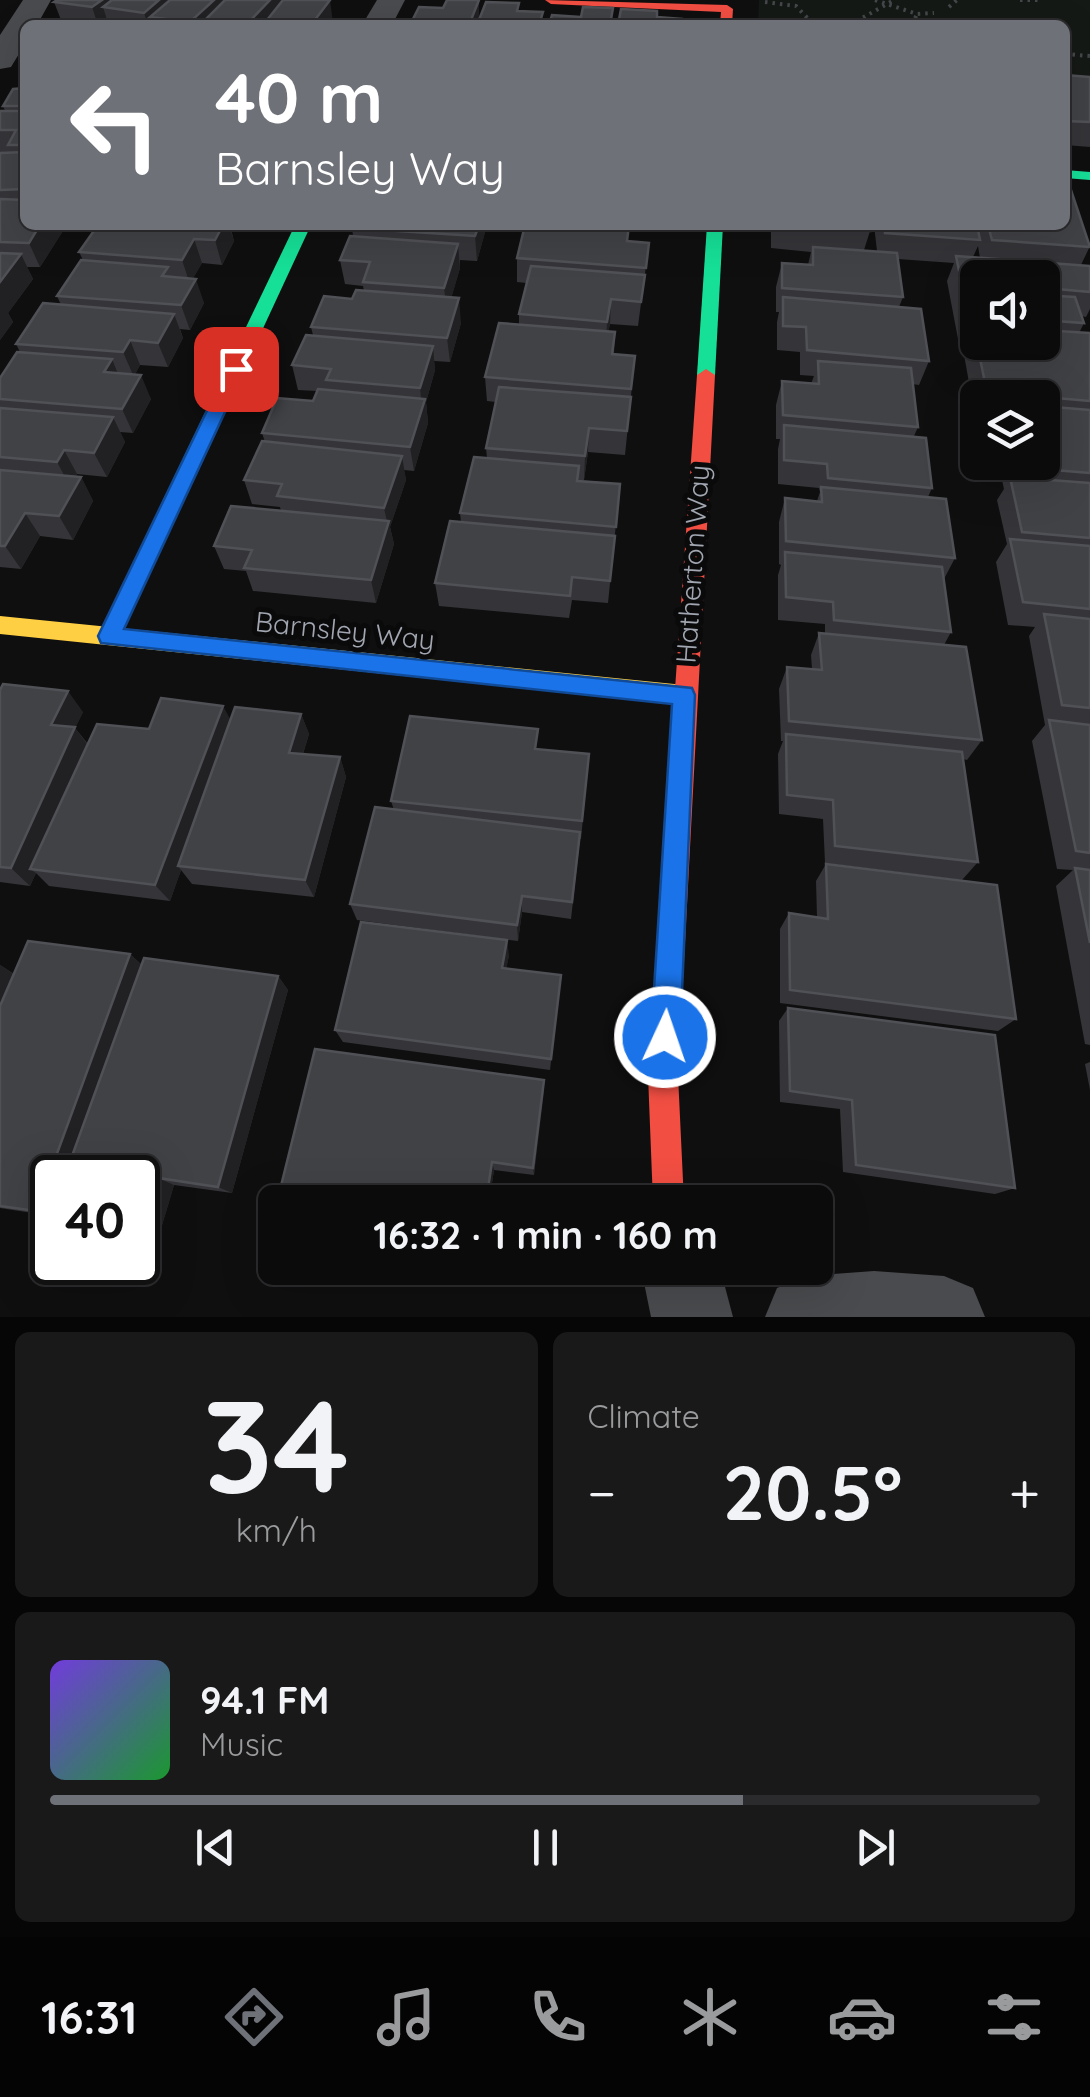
<!DOCTYPE html>
<meta charset="utf-8">
<style>
body{margin:0;font-family:Quicksand,sans-serif;background:#19191a;color:#f1f3f6;height:100vh;display:flex;flex-direction:column;font-size:38px;white-space:nowrap}
*{box-sizing:border-box;margin:0}
p{font-size:32px;color:#9a9b9d}
.icon{flex:none;width:55px;height:55px;fill:none;stroke:currentColor;stroke-width:2;stroke-linecap:round;stroke-linejoin:round}
.map{position:relative;height:1317px;overflow:hidden}
.drawer{display:flex;flex-direction:column;gap:15px;padding:15px;background:#060607;flex:1}
.drawer>*{flex:none}
.top-card{position:absolute;left:20px;top:20px;width:1050px;height:210px;border-radius:15px;box-shadow:0 10px 40px #0002,0 0 0 2px #2b2b2d;background:#6e7178;color:#fff;overflow:hidden}
.fabs{position:absolute;left:960px;top:260px;display:grid;gap:20px}
.fabs a{display:grid;place-items:center;width:100px;height:100px;border-radius:15px;background:#0b0b0c;box-shadow:0 10px 40px #0002,0 0 0 2px #2b2b2d;font-size:50px}
.speed{position:absolute;left:30px;top:1155px;display:flex;gap:20px;font-size:50px;font-weight:700;text-align:center}
.speed>*{display:grid;place-content:center;width:130px;height:130px;border-radius:50%;background:#0b0b0c;box-shadow:0 10px 40px #0002,0 0 0 2px #2b2b2d;line-height:1}
.speed .limit{border:5px solid #111;border-radius:15px;background:#fff;color:#111}
.pin{position:absolute;display:grid;place-items:center;width:85px;height:85px;color:#fff;margin:-42px;border-radius:20px;box-shadow:0 5px 15px #0006}
.me{position:absolute;width:110px;margin:-55px;rotate:3deg;stroke-linejoin:round;filter:drop-shadow(0 0 8px #0008)}
.turn{display:flex;align-items:center;gap:35px;height:210px;padding:0 30px;font-size:45px}
.turn .icon{width:130px;height:130px;stroke-width:2.5}
.turn b{display:block;font-size:70px;line-height:85px}
.big{font-size:75px;font-weight:700;line-height:1.1}
.drawer .tile{flex:1;display:flex;flex-direction:column;justify-content:center;gap:15px;min-width:0;padding:0 35px;border-radius:15px;background:#19191a}
.drawer .dial{align-items:center;gap:0}
.dial b{font-size:130px;line-height:1}
.song{display:flex;align-items:center;gap:30px}
.cover{width:120px;height:120px;border-radius:15px;background:linear-gradient(135deg,hsl(260 70% 55%),hsl(130 70% 35%))}
.played{height:10px;border-radius:5px;background:linear-gradient(90deg,#6e7178 70%,#2b2b2d 70%)}
.keys{display:flex;justify-content:space-around;direction:ltr}
.heat{display:flex;justify-content:space-between;align-items:center;font-size:55px;direction:ltr}
.drawer .tiles{flex:1;display:grid;gap:15px;grid-template-columns:1fr 1fr}
.tile:last-child{grid-column:span 2}
.trip{position:absolute;left:258px;top:1185px;width:575px;height:100px;border-radius:15px;background:#0b0b0c;box-shadow:0 10px 40px #0002,0 0 0 2px #2b2b2d;font-weight:700;line-height:100px;text-align:center}
.menu{display:flex;height:160px;justify-content:space-around;align-items:center;background:#040405;color:#9a9b9d}
.menu .icon{width:70px;height:70px}
.menu .active{color:#6e7178}
.menu b{font-size:45px;color:#f1f3f6}
.map>svg:first-child{display:block}
.green{fill:#151915}
.lines{fill:none;stroke-linecap:round;stroke-linejoin:round}
.path{stroke:#45474a;stroke-width:4;stroke-dasharray:2.5 5;stroke-linecap:butt}
.street{fill:#4a4b4e;fill-rule:evenodd}
.fast{fill:#16e098;fill-rule:evenodd}
.slow{fill:#ffcf43;fill-rule:evenodd}
.jam{fill:#f24e42;fill-rule:evenodd}
.wall{fill:#353539;fill-rule:evenodd}
.shaded-wall{fill:#212123}
.building{fill:#414246;stroke:#505156;stroke-width:2.5}
.route{fill:#1a73e8;stroke:#114b97;stroke-width:2.5}
.labels{text-anchor:middle;dominant-baseline:central;stroke-width:10;stroke-linejoin:round;paint-order:stroke}
.street-label{font-size:28px;fill:#a1a6b0;stroke:#0a0a0b}
</style>
<div class="map">
<svg width="1090" height="1317" viewBox="0 0 1090 1317">
<rect width="100%" height="100%" fill="#0f0f10"/>
<!-- green -->
<polygon class="green" points="759,0 1090,0 1090,84 1065,83 1065,25 758,25"/>
<g class="lines">
<!-- path -->
<g class="path">
<polyline points="875,0 917,14 934,13"/>
<polyline points="1020,0 1039,0"/>
<polyline points="765,2 796,6 814,25"/>
<polyline points="949,7 957,0"/>
<polyline points="850,25 894,0"/>
<polyline points="912,25 917,14"/>
<polyline points="1065,54 1090,56"/>
</g>
<!-- street -->
<g class="street">
<polygon points="23,0 51,0 37,25 25,25 25,44 11,67 0,69 0,35"/>
<polygon points="377,0 405,0 392,25 362,25"/>
<polygon points="641,1268 720,1268 733,1317 651,1317"/>
<polygon points="874,1271 944,1276 973,1288 985,1317 765,1317 777,1288 806,1276"/>
</g>
<!-- fast -->
<g class="fast">
<polygon points="1065,170 1090,172 1090,180 1065,178"/>
<polygon points="295,225 311,225 120,636 117,642 101,642 98,636"/>
<polygon points="707,225 723,225 715,375 706,381 697,375"/>
</g>
<!-- slow -->
<polygon class="slow" points="0,616 684,685 692,688 696,695 692,702 684,705 0,634"/>
<!-- jam -->
<g class="jam">
<polygon points="545,0 727,5 733,9 732,25 720,25 721,12 551,4"/>
<polygon points="706,369 715,375 678,1075 684,1202 653,1202 648,1075 697,375"/>
</g>
</g>
<!-- wall -->
<g class="wall">
<polygon points="54,2 333,23 332,25 109,25 108,23 106,25 63,25"/>
<polygon points="1065,75 1090,77 1090,147 1065,145"/>
<polygon points="25,88 25,225 66,226 40,267 27,267 33,279 8,313 13,322 0,340 0,111 5,111 3,106"/>
<polygon points="98,225 239,225 237,229 231,229 234,241 222,265 202,263 193,278 204,303 190,330 180,329 183,338 168,367 140,365 135,374 151,399 133,433 120,432 125,442 107,477 77,474 75,477 81,477 93,501 73,540 40,536 21,569 0,567 0,378 20,352 16,344 61,305 57,296 83,260 79,252"/>
<polygon points="353,225 487,225 477,261 460,260 460,268 451,298 461,323 450,362 434,361 435,370 426,402 428,423 414,471 404,470 406,480 390,527 394,544 376,603 253,591 246,571 224,569 214,546 281,511 280,507 252,504 244,480 265,442 262,433 313,401 317,391 298,390 292,365 313,335 311,327 364,291 363,286 345,284 340,260 353,236 352,228"/>
<path d="M771,225H869L870,231L864,250L877,251L874,225H1065L1090,246L1081,265L1090,266V309L1086,317L1081,316L1084,323L1079,333H1090V1045L1085,1044L1056,886L1073,870L1057,869L1032,741L1045,725L1029,636L1035,627L1008,625L996,562L1007,544L997,500L1004,489L998,462H1042V398H978V417L975,416L963,349L967,340L958,339L947,281L954,263L898,259L903,297L899,307L929,361L919,385L912,384L918,427L914,436L932,488L928,497L955,558L944,579L951,632L944,645L982,740L967,760L963,759L978,862L962,880L825,863L823,819L779,814L778,754L783,741H781L779,689L787,667L812,669L811,655L819,633L825,634V624L778,620V575L781,565L779,564V522L785,498L817,501L820,492L819,488L778,484V449L780,439H776V405L782,381L811,384L814,376L800,375V352L777,350V322L779,312H776V287L782,263L808,265L811,252L771,248ZM978,246L980,258L973,257ZM978,278H1042V342H978Z"/>
<polygon points="628,242 649,243 638,326 610,324 608,331 615,332 614,354 635,356 625,455 588,452 584,480 579,480 620,484 608,603 572,600 569,618 439,606 435,583 461,522 460,513 487,458 486,448 496,402 487,401 485,377 519,324 519,314 527,283 517,282 517,258"/>
<polygon points="0,690 83,712 75,728 88,744 149,729 301,714 309,734 303,754 340,757 346,777 314,897 192,884 181,870 170,901 49,886 36,873 30,886 0,882"/>
<polygon points="538,750 589,754 581,839 580,839 571,919 522,912 518,941 357,920 350,904 394,810 391,801"/>
<polygon points="826,864 1016,1019 998,1031 780,1003 780,929 789,913 817,917 816,881"/>
<polygon points="130,954 142,965 278,976 288,990 232,1193 174,1185 160,1232 138,1228 138,1178 52,1178 52,1216 0,1208 0,965 14,974"/>
<polygon points="509,955 506,969 561,975 550,1070 343,1042 335,1030"/>
<polygon points="788,1008 1015,1188 995,1194 843,1172 840,1109 780,1102 779,1021"/>
<polygon points="1090,1062 1090,1090 1085,1064"/>
<polygon points="544,1080 534,1175 494,1170 489,1202 277,1202"/>
</g>
<!-- shaded-wall -->
<g class="shaded-wall">
<polygon points="102,0 137,0 103,7 108,23 106,25 98,25 92,7"/>
<polygon points="159,0 179,0 150,17 153,25 148,25 144,13"/>
<polygon points="214,0 237,0 205,20 206,25 191,25 190,22"/>
<polygon points="270,0 284,0 272,25 246,25"/>
<polygon points="330,0 333,23 332,25 311,25"/>
<polygon points="479,0 479,25 469,25"/>
<polygon points="40,225 66,226 40,267 29,243"/>
<polygon points="223,225 229,225 234,241 222,265 215,240"/>
<polygon points="479,225 487,225 477,261 475,236"/>
<polygon points="194,239 202,263 190,284 182,260"/>
<polygon points="458,244 460,268 447,313 444,288"/>
<polygon points="21,254 33,279 8,313 13,322 0,340 0,282"/>
<polygon points="196,279 204,303 190,330 181,305"/>
<polygon points="459,298 461,323 450,362 447,338"/>
<polygon points="611,299 610,324 606,347 607,322"/>
<polygon points="174,314 183,338 168,367 158,343"/>
<polygon points="130,340 140,365 134,377 123,352"/>
<polygon points="433,346 435,370 426,402 428,423 414,471 410,447 422,408 420,388"/>
<polygon points="112,359 122,384 104,372"/>
<polygon points="141,375 151,399 133,433 122,409"/>
<polygon points="113,417 125,442 107,477 94,453"/>
<polygon points="589,428 588,452 584,480 585,456"/>
<polygon points="64,450 77,474 70,486 57,462"/>
<polygon points="402,456 406,480 390,527 394,544 376,603 371,580 388,526 384,508"/>
<polygon points="81,477 93,501 73,540 59,516"/>
<polygon points="25,513 40,536 21,569 5,546"/>
<polygon points="68,691 83,712 75,728 90,748 30,869 36,873 30,886 11,868 51,725"/>
<polygon points="223,706 234,726 178,866 181,870 170,901 155,885"/>
<polygon points="301,714 309,734 297,772 289,753"/>
<polygon points="340,757 346,777 314,897 305,880"/>
<polygon points="522,896 522,912 518,941 517,925"/>
<polygon points="507,940 509,955 504,982 502,968"/>
<polygon points="130,954 146,969 72,1178 52,1178 52,1215 36,1211"/>
<polygon points="0,965 19,978 0,1024"/>
<polygon points="278,976 288,990 232,1193 218,1187"/>
<polygon points="544,1080 544,1091 534,1175 533,1168"/>
<polygon points="492,1162 494,1170 489,1202 486,1202"/>
<polygon points="158,1178 174,1185 160,1232 142,1227"/>
</g>
<!-- building -->
<g class="building">
<polygon points="57,0 102,0 92,7 54,2"/>
<polygon points="112,0 159,0 144,13 103,7"/>
<polygon points="170,0 214,0 190,22 150,17"/>
<polygon points="225,0 270,0 246,25 205,20"/>
<polygon points="283,0 330,0 311,25 263,25"/>
<polygon points="447,0 479,0 469,25 410,25 419,7 443,8"/>
<polygon points="486,2 519,3 517,11 543,12 539,25 477,25"/>
<polygon points="583,7 613,8 610,25 549,25 552,15 581,17"/>
<polygon points="621,9 657,11 657,17 682,19 682,25 618,25"/>
<polygon points="1065,75 1090,77 1090,122 1065,121"/>
<polygon points="25,88 25,106 3,106 13,89"/>
<polygon points="0,111 25,111 25,145 8,145 16,130 0,130"/>
<polygon points="25,152 25,189 0,190 0,153"/>
<polygon points="1065,184 1069,184 1090,247 992,240 988,225 1065,225"/>
<polygon points="0,199 25,200 25,225 40,225 29,243 0,242"/>
<polygon points="98,225 223,225 215,240 194,239 182,260 79,252"/>
<polygon points="353,225 479,225 475,236 352,228"/>
<polygon points="525,225 629,225 627,241 649,243 646,268 517,258"/>
<polygon points="790,225 869,225 870,231"/>
<polygon points="884,225 977,225 980,240 885,233"/>
<polygon points="350,236 458,244 444,288 363,282 370,262 340,260"/>
<polygon points="813,247 897,253 903,297 782,288 782,263 813,265"/>
<polygon points="0,253 21,254 0,282"/>
<polygon points="956,256 1090,266 1090,292 1056,289 1058,296 1075,297 1084,323 1042,320 1042,278 978,278 978,315 968,314"/>
<polygon points="81,260 168,267 162,276 196,279 181,305 57,296"/>
<polygon points="531,266 645,275 641,302 611,299 607,322 519,314"/>
<polygon points="356,290 459,298 447,338 311,327 324,296 352,299"/>
<polygon points="783,297 921,309 929,361 807,350 806,327 783,326"/>
<polygon points="43,303 174,314 158,343 130,340 123,352 16,344"/>
<polygon points="499,323 615,332 612,354 635,356 631,389 485,377"/>
<polygon points="973,325 978,325 978,342 1042,342 1042,330 1090,333 1090,401 987,392"/>
<polygon points="306,335 433,346 420,388 326,380 331,369 292,365"/>
<polygon points="17,352 112,359 104,372 141,375 122,409 0,399 0,378"/>
<polygon points="818,361 911,368 918,427 783,415 782,381 819,384"/>
<polygon points="499,387 631,397 627,431 589,428 585,456 486,448"/>
<polygon points="318,389 425,399 410,447 262,433 277,398 313,401"/>
<polygon points="1042,406 1090,410 1090,473 1017,467 1016,462 1042,462"/>
<polygon points="0,408 113,417 94,453 64,450 57,462 0,457"/>
<polygon points="784,425 926,438 932,488 828,478 827,464 784,460"/>
<polygon points="262,441 402,456 384,508 277,496 282,484 244,480"/>
<polygon points="474,457 579,466 577,481 620,484 616,527 460,513"/>
<polygon points="0,470 81,477 59,516 25,513 5,546 0,546"/>
<polygon points="1010,477 1090,483 1090,538 1022,532"/>
<polygon points="821,487 946,499 955,558 786,541 785,498 822,502"/>
<polygon points="231,506 389,521 371,580 244,568 252,550 214,546"/>
<polygon points="450,521 615,536 610,581 572,577 570,596 435,583"/>
<polygon points="1010,539 1090,546 1090,609 1023,602"/>
<polygon points="785,552 942,567 951,632 834,620 833,602 786,597"/>
<polygon points="1044,614 1090,619 1090,708 1062,705"/>
<polygon points="819,633 966,647 982,740 789,721 787,667 822,670"/>
<polygon points="3,684 68,691 51,725 75,727 11,868 0,867 0,690"/>
<polygon points="161,698 223,706 155,885 30,869 97,724 149,729"/>
<polygon points="235,707 301,714 289,753 340,757 305,880 178,866"/>
<polygon points="410,716 538,729 535,749 589,754 582,821 391,801"/>
<polygon points="1049,720 1090,725 1090,853 1076,851"/>
<polygon points="786,734 962,752 978,862 835,846 833,800 787,795"/>
<polygon points="375,807 580,832 572,902 522,896 517,925 350,904"/>
<polygon points="826,864 997,885 1016,1019 790,990 789,913 828,919"/>
<polygon points="1075,868 1090,870 1090,943"/>
<polygon points="361,922 507,940 502,968 561,975 551,1059 335,1030"/>
<polygon points="28,941 130,954 36,1211 0,1206 0,1006"/>
<polygon points="144,958 278,976 218,1187 158,1178 142,1227 138,1226 138,1178 64,1178"/>
<polygon points="788,1008 995,1035 1015,1188 856,1165 852,1100 790,1091"/>
<polygon points="315,1049 544,1080 533,1168 492,1162 486,1202 277,1202"/>
</g>
<!-- route -->
<polygon class="route" points="229,365 245,369 124,629 692,688 695,695 680,1037 675,1047 665,1052 655,1047 651,1037 672,704 101,643 98,636"/>
<g class="labels">
<!-- street labels -->
<g class="street-label">
<text transform="translate(692 564) rotate(-86)">Hatherton Way</text>
<text transform="translate(345 630) rotate(6)">Barnsley Way</text>
</g>
</g>
</svg>
<div class="fabs">
<a><svg class="icon" aria-label="sound" viewBox="0 0 24 24"><path d="M4 9h4l5-4v14l-5-4H4zM17 9q2 3 0 6"/></svg></a>
<a><svg class="icon" aria-label="layers" viewBox="0 0 24 24"><path d="M12 4l9 5-9 5-9-5zM3 14l9 5 9-5"/></svg></a>
</div>
<div class="speed"><div class="limit">40</div></div>
<div class="pin" style="left:236px;top:369px;background:#d93025"><svg class="icon" aria-label="arrive" viewBox="0 0 24 24"><path d="M6 21V4h12l-3 4 3 4H6"/></svg></div>
<svg class="me" style="left:665px;top:1037px" viewBox="-20 -20 40 40"><circle r="17" fill="#1a73e8" stroke="#fff" stroke-width="3"/><path d="M0-11L8 9 0 5-8 9z" fill="#fff"/></svg>
<div class="trip">16:32 · 1 min · 160 m</div>
<div class="top-card">
<div class="turn"><svg class="icon" aria-label="left" viewBox="0 0 24 24"><path d="M17 20v-9H6M10 6l-5 5 5 5"/></svg><div><b>40 m</b>Barnsley Way</div></div>
</div>
</div>
<section class="drawer">
<div class="tiles">
<div class="tile dial"><b>34</b><p>km/h</p></div>
<div class="tile"><p>Climate</p>
<div class="heat"><a>−</a><b class="big">20.5°</b><a>+</a></div>
</div>
<div class="tile">
<div class="song"><i class="cover"></i><div><b>94.1 FM</b><p>Music</p></div></div>
<div class="played"></div>
<div class="keys"><svg class="icon" aria-label="previous" viewBox="0 0 24 24"><path d="M18 5L8 12l10 7zM5 5v14"/></svg><svg class="icon" aria-label="pause" viewBox="0 0 24 24"><path d="M8 5v14M16 5v14"/></svg><svg class="icon" aria-label="next" viewBox="0 0 24 24"><path d="M6 5l10 7-10 7zM19 5v14"/></svg></div>
</div>
</div>
</section>
<nav class="menu">
<b>16:31</b>
<svg class="icon active" aria-label="directions" viewBox="0 0 24 24"><path d="M12 3l9 9-9 9-9-9zM9 14v-3h6M13 9l2 2-2 2"/></svg>
<svg class="icon" aria-label="music" viewBox="0 0 24 24"><path d="M9 18V5l10-2v13"/><circle cx="6" cy="18" r="3"/><circle cx="16" cy="16" r="3"/></svg>
<svg class="icon" aria-label="phone" viewBox="0 0 24 24"><path d="M5 4h4l2 5-3 2q2 4 5 5l2-3 5 2v4C11 20 4 13 5 4z"/></svg>
<svg class="icon" aria-label="climate" viewBox="0 0 24 24"><path d="M12 3v18M4 7l16 10M4 17L20 7"/></svg>
<svg class="icon" aria-label="car" viewBox="0 0 24 24"><path d="M5 17H2v-5l4-1 3-4h7l3 4 3 1v5h-3M9 17h6M6 11h13"/><circle cx="7" cy="17" r="2"/><circle cx="17" cy="17" r="2"/></svg>
<svg class="icon" aria-label="filters" viewBox="0 0 24 24"><path d="M4 7h16M4 17h16"/><circle cx="9" cy="7" r="2"/><circle cx="15" cy="17" r="2"/></svg>
</nav>
